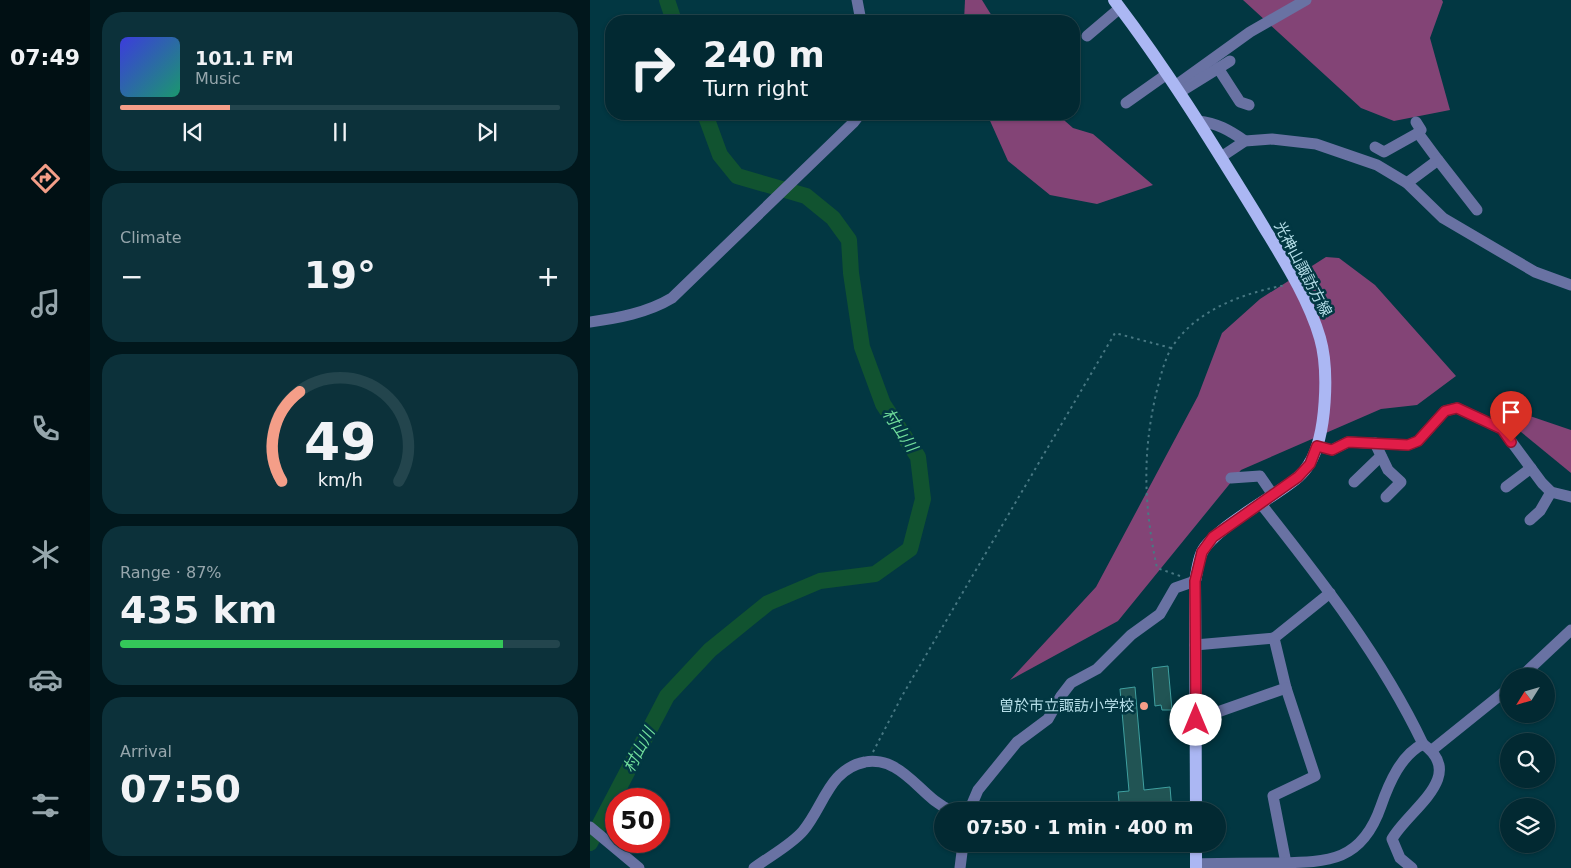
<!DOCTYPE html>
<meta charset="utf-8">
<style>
body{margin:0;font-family:"DejaVu Sans","Noto Sans JP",sans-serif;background:#0c313a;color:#f1f3f6;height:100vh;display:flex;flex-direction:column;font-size:19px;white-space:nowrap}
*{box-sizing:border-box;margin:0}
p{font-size:16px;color:#96a6ac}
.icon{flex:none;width:28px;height:28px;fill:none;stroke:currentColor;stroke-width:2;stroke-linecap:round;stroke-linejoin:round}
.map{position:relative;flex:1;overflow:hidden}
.drawer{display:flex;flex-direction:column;gap:12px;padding:12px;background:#01171c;width:500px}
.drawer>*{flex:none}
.hud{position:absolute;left:15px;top:15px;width:475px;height:105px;border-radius:20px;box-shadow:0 1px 4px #0004,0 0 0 1px #23454d;background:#022932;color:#f1f3f6;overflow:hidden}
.needle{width:32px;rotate:233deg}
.controls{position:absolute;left:910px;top:668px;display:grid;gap:10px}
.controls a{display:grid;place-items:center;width:55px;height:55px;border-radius:50%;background:#022932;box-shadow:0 1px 4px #0004,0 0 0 1px #23454d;font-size:25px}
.speed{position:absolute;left:15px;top:788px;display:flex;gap:10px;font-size:25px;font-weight:700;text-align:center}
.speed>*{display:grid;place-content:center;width:65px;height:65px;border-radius:50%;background:#022932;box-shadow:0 1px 4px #0004,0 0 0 1px #23454d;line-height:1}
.speed .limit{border:8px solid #d22;background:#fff;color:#111}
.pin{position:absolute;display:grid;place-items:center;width:42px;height:42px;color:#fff;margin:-51px -21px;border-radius:50% 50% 50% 0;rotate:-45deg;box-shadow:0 0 5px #0007}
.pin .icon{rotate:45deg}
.me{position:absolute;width:55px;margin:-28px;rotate:0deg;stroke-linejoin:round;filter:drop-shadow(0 0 4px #0008)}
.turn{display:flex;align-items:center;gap:18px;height:105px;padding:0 15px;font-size:22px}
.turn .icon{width:65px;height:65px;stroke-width:2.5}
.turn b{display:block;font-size:35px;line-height:42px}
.big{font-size:38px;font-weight:700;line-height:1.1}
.drawer .widget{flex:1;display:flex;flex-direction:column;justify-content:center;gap:8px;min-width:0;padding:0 18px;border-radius:20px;background:#0c313a}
.drawer .dial{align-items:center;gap:0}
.dial svg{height:130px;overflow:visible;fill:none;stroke:#23454d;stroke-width:7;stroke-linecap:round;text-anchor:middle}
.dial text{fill:#f1f3f6;stroke:none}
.song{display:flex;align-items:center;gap:15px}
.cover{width:60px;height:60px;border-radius:8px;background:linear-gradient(135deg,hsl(240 70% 55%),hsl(160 70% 35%))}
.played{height:5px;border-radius:2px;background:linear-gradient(90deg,#f49e88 25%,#23454d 25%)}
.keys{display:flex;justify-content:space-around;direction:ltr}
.heat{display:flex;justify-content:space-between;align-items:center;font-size:28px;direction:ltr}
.charge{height:8px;border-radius:4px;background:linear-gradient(90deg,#34c759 87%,#23454d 0)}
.trip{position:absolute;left:344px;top:802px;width:292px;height:50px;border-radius:25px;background:#022932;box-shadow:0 1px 4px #0004,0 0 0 1px #23454d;font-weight:700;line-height:50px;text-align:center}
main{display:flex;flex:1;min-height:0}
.menu{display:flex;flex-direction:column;width:90px;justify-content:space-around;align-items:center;background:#011014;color:#96a6ac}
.menu .icon{width:35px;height:35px}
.menu .current{color:#f49e88}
.menu b{font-size:22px;color:#f1f3f6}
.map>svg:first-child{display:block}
.forest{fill:#834476}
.water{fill:#115330;stroke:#427c67}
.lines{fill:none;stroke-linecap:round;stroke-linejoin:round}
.river{stroke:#115330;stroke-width:16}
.building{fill:#215454;stroke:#3fa0a0}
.path{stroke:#487883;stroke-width:2;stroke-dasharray:2.5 4;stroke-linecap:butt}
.minor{stroke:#6972a3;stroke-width:11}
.major{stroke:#abb7f3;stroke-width:12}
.route-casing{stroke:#92132f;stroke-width:12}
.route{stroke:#e11d48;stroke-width:9}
.poi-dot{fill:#f49e88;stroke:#023742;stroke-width:2}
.labels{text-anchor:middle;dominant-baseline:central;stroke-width:5;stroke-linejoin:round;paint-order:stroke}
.street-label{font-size:15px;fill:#b4dde7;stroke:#023742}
.poi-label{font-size:15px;fill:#b4dde7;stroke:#023742;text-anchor:end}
.water-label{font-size:16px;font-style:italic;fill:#71de9c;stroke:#023742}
</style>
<main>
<nav class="menu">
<b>07:49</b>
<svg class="icon current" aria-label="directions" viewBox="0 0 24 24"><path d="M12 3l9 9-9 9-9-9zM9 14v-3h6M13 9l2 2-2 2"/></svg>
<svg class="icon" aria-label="music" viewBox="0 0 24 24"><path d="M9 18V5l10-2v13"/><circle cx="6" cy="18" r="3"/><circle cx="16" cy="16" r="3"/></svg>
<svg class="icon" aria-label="phone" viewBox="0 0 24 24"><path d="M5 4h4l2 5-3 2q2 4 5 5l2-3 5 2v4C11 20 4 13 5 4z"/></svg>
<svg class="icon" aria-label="climate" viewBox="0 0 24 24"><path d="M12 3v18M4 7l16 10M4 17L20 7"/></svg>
<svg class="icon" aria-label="car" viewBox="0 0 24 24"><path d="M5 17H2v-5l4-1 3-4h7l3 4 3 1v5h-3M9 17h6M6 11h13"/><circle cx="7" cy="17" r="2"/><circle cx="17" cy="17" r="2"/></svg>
<svg class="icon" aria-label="filters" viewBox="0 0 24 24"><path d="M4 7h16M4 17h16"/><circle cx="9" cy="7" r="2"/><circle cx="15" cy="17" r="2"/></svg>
</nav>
<section class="drawer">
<div class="widget">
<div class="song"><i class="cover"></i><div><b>101.1 FM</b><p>Music</p></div></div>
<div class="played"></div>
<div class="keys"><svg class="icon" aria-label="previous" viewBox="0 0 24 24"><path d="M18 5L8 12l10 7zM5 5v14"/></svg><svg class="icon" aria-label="pause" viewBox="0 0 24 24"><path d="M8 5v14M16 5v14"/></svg><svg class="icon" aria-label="next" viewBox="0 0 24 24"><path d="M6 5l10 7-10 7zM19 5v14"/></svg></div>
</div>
<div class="widget"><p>Climate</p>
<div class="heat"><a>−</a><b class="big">19°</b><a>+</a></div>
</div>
<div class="widget dial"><svg viewBox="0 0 100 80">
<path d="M14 69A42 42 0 1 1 86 69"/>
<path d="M14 69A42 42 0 0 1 25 14" stroke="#f49e88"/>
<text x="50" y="56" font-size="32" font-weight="700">49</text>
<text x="50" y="72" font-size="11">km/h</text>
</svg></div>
<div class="widget"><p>Range · 87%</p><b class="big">435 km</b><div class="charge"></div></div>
<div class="widget"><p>Arrival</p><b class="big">07:50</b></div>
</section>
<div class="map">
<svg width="981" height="868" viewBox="0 0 981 868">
<rect width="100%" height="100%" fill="#023742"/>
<!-- forest -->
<g class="forest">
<polygon points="375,0 392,0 405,21 374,21"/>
<polygon points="653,0 852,0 853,2 840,38 860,110 804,121 771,108"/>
<polygon points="397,114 467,114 483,128 503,134 563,185 507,204 460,195 418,161"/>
<polygon points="736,257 749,258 785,285 866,376 827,405 791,409 651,470 528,621 420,680 506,587 608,396 632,333 670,299"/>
<polygon points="922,410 981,430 981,473 931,432"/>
</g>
<!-- water -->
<polygon class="water" points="521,803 521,811 506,811 505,804"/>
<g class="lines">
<!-- river -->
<g class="river">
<polyline points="77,0 84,21"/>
<polyline points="0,843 77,696 120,650 178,603 230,581 285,574 320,549 333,499 328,457 293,404 272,347 261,273 259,240 243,218 216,196 147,176 130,155 115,114"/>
</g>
</g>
<!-- building -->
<g class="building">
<polygon points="578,666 582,710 572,710 571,705 565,706 562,668"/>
<polygon points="545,687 554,790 580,787 582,811 530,811 528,792 539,791 530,689"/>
</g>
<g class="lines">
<!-- path -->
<g class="path">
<path d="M590,576L567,568C554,507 552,455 566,394C570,379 574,360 582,347C607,309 654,293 696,285"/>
<polyline points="283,752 312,696 525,333 581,348"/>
</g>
<!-- minor -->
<g class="minor">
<polyline points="267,0 271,21"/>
<polyline points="497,36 530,8"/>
<polyline points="628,68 650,102 659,105"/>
<polyline points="585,86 660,32 716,0"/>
<polyline points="590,92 640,61"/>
<polyline points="536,103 577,74"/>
<path d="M608,121C627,123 639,130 655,141"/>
<polyline points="826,122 831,130 828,133 848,160"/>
<polyline points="785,147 794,152 828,133"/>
<polyline points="631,157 655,141 682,139 726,144 787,165 817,183 853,218 945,272 981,285"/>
<polyline points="817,183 848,160 887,210"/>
<path d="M0,322C28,318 57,313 82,298L264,122L270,114"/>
<polyline points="785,443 798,470 811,482 796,497"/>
<polyline points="727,446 742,450 758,442 818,445 828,441 855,411 867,408 912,429 952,483 961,492 981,497"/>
<polyline points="641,478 670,476 683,495"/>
<polyline points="764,482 791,456"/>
<polyline points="916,487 941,468"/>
<path d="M671,504C731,580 791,656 833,744C878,776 818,810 802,839L810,858L822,868"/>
<polyline points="940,520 950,511 961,492"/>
<polyline points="605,645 684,638"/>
<polyline points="932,676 981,630"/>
<polyline points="605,720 696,688 684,638 740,593"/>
<polyline points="842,750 919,688"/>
<polyline points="379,811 388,790 427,742 458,719 471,696 481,683 507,669 541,635 570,614 585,588 605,581"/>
<polyline points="0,827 49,868"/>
<polyline points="696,863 683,796 725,776 696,688"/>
<path d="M606,864C631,863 657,863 682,863C736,862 771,864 791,806C799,783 811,755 833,744"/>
<path d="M164,868C180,856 201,845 213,831C234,806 239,769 275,762C284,760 296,762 304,767C326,779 338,801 362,811"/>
<polyline points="370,868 373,844"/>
</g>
<!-- major -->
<g class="major">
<path d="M524,0C576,68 621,141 666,214C689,253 717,294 730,338C739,369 737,436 719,464C713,475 702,482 692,489C671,504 623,531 612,552C608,561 607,572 605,581L606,811"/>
<polyline points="606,844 606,868"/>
</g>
</g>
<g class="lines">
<!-- route casing -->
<g class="route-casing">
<polyline id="route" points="606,720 605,581 612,552 623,537 708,477 720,464 727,446 742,450 758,442 818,445 828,441 855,411 867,408 912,429 921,442"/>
</g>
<!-- route -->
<use href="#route" class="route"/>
</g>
<!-- markers -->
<circle class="poi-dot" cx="554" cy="706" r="5"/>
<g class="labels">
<!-- street labels -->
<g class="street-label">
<text transform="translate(713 269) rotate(62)">光神山諏訪方線</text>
</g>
<!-- poi labels -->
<g class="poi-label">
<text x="544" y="706">曽於市立諏訪小学校</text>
</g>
<!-- water labels -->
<g class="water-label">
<text transform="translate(310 430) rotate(56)">村山川</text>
<text transform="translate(49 750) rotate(-62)">村山川</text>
</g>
</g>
</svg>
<div class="controls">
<a><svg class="needle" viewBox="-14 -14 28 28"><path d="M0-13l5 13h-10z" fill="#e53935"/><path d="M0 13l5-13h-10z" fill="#96a6ac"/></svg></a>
<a><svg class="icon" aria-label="search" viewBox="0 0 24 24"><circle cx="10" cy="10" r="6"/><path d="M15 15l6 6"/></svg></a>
<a><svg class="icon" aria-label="layers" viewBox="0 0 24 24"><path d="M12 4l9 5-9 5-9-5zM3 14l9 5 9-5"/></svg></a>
</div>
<div class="speed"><div class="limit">50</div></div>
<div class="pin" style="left:921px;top:442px;background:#d93025"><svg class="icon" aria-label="arrive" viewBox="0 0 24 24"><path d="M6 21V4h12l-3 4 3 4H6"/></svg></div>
<svg class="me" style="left:606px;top:720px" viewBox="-20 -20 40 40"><circle r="19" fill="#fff"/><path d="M0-13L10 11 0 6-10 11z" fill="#e11d48"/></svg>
<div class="trip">07:50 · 1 min · 400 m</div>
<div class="hud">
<div class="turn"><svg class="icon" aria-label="right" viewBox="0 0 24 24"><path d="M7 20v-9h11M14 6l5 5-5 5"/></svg><div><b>240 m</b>Turn right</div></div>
</div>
</div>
</main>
